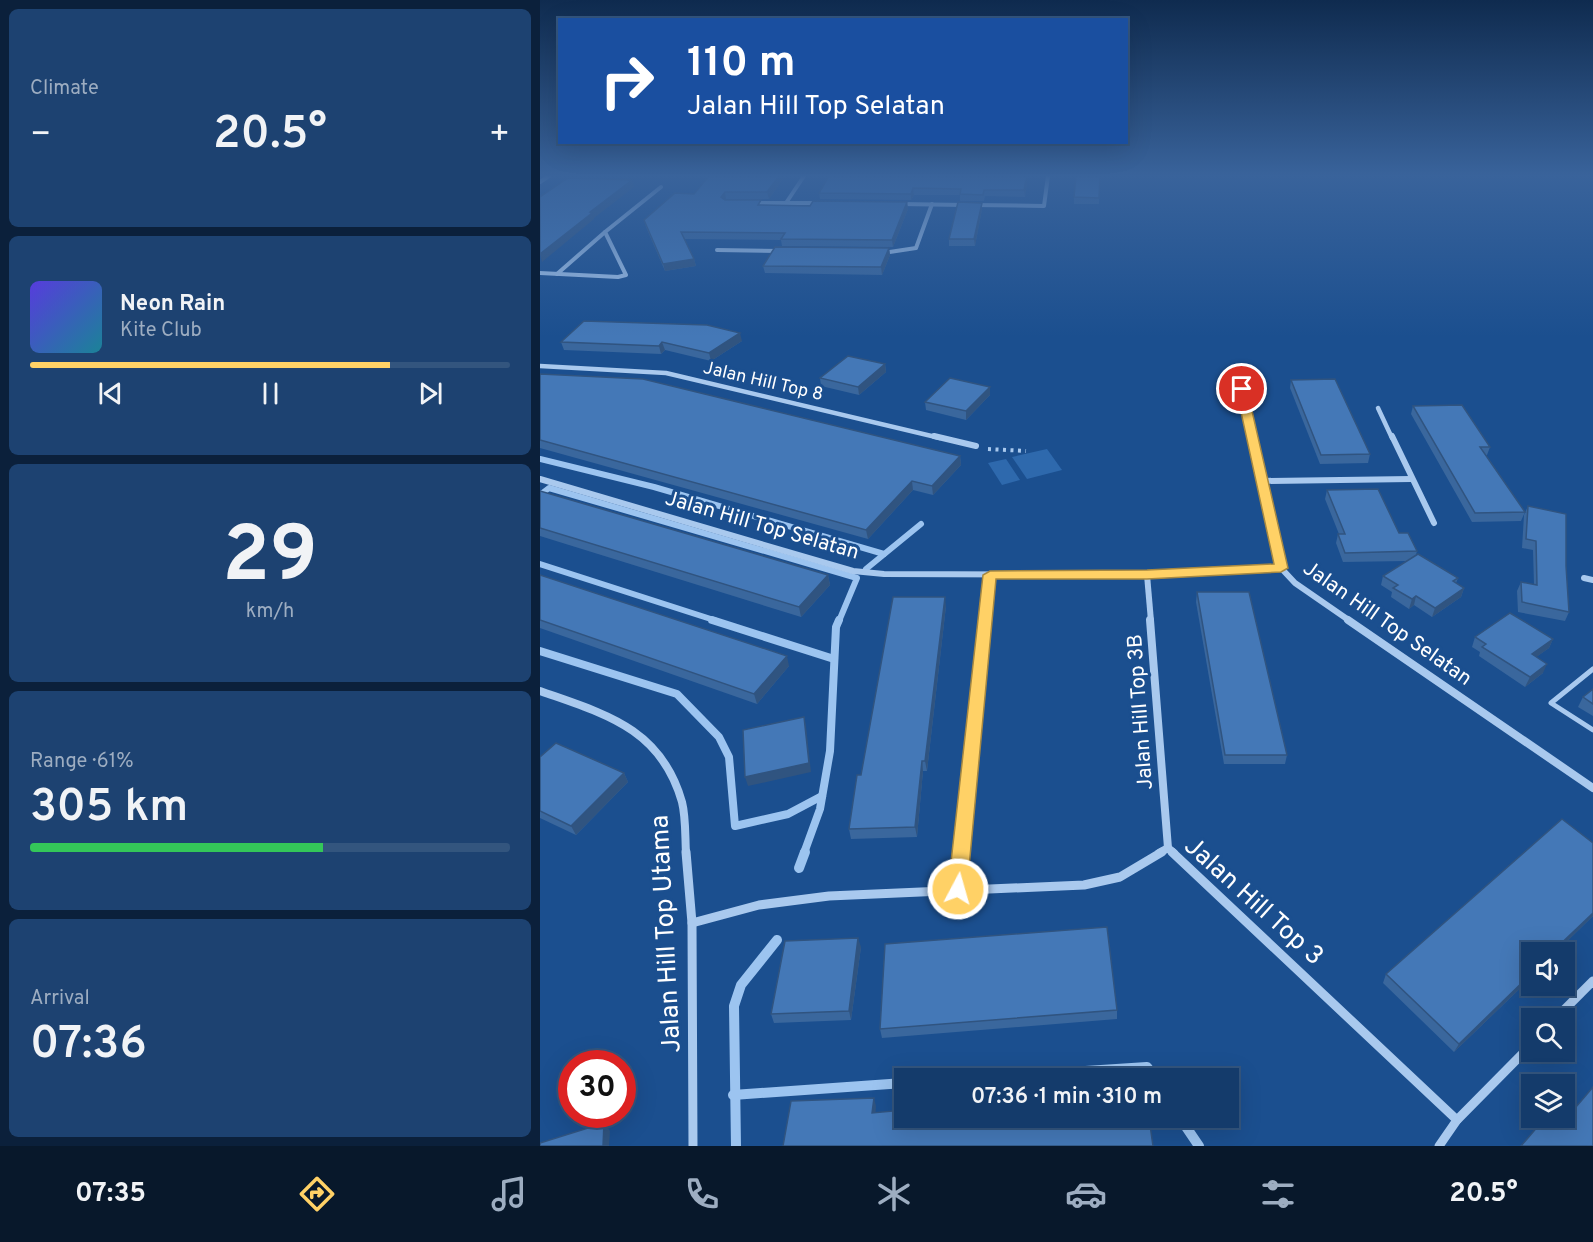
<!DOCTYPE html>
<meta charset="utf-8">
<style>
body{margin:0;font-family:Overpass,sans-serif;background:#1d4271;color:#f1f3f6;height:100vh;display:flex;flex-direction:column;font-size:22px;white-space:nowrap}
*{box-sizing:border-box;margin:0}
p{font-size:20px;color:#9dadc1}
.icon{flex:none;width:33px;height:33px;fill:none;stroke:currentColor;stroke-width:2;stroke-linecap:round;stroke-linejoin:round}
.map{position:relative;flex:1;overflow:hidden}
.details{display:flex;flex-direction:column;gap:9px;padding:9px;background:#0b203b;width:540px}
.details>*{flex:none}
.top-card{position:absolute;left:18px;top:18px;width:570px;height:126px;border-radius:0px;box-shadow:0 6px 24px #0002,0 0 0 2px #33557e;background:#1a4fa0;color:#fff;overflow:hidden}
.buttons{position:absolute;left:981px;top:942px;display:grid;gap:12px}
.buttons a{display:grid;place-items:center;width:54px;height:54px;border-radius:0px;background:#143b6b;box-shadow:0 6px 24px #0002,0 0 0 2px #33557e;font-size:30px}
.speed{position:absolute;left:18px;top:1050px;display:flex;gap:12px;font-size:30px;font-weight:700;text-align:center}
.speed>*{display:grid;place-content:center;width:78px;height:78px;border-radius:50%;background:#143b6b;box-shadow:0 6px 24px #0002,0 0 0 2px #33557e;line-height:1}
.speed .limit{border:9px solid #d22;background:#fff;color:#111}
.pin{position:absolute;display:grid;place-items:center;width:51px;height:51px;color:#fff;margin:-26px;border:3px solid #fff;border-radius:50%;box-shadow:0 2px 6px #0007}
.me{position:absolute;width:66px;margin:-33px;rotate:6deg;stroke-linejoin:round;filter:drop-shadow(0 0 4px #0008)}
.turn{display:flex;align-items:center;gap:21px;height:126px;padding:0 30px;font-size:27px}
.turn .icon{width:78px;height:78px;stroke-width:2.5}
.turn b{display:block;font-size:42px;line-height:51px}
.big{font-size:45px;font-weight:600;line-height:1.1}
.details .card{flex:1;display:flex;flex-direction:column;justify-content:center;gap:9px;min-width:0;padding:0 21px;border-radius:9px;background:#1d4271}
.details .dial{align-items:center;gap:0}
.dial b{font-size:78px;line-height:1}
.song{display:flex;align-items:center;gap:18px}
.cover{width:72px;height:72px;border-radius:9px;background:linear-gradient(135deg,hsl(250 70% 55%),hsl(190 70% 35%))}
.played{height:6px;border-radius:3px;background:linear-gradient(90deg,#ffd166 75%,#33557e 75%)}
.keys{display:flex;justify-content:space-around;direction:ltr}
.heat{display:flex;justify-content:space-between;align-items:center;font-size:33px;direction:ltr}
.charge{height:9px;border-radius:4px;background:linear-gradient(90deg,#34c759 61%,#33557e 0)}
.trip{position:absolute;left:354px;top:1068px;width:345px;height:60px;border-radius:0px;background:#143b6b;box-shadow:0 6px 24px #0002,0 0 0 2px #33557e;font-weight:600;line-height:60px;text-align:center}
.menu{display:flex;height:96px;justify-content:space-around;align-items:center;background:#08182b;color:#9dadc1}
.menu .icon{width:42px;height:42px}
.menu .selected{color:#ffd166}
.menu b{font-size:27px;color:#f1f3f6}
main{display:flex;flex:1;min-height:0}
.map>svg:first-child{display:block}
.green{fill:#2e69ad}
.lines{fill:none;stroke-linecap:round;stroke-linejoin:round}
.stream-far2{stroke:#9cc4f0;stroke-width:6}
.stream-far1{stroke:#9cc4f0;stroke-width:8}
.stream{stroke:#9cc4f0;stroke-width:10}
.path{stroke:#a9c9ee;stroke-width:4;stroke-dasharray:3 4.5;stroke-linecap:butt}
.lane{stroke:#a9c9ee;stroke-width:5}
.street-far4{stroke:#a9c9ee;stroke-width:4}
.street-far3{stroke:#a9c9ee;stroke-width:4.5}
.street-far2{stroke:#a9c9ee;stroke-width:6}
.street-far1{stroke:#a9c9ee;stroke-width:8}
.street{stroke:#a9c9ee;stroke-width:9}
.wall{fill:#3a679d}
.shaded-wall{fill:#305480}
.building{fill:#4478b7;stroke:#305480;stroke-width:1.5}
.route{fill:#ffd166;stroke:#a68842;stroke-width:1.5}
.labels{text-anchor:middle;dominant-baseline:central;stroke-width:6;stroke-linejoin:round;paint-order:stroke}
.far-street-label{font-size:18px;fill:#fff;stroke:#1b4f8f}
.street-label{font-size:21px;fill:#fff;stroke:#1b4f8f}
.near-street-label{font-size:26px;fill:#fff;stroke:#1b4f8f}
</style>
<main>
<section class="details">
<div class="card"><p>Climate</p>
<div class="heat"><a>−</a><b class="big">20.5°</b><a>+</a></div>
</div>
<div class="card">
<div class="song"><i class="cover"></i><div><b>Neon Rain</b><p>Kite Club</p></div></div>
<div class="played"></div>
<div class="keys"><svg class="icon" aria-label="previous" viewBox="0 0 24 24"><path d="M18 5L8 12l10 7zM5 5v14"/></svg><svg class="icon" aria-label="pause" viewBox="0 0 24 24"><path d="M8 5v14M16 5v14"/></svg><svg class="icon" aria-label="next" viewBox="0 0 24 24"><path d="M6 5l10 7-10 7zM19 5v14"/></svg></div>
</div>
<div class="card dial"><b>29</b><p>km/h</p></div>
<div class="card"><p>Range · 61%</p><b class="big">305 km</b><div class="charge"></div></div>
<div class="card"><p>Arrival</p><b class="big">07:36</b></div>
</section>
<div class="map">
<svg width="1053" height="1146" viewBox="0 0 1053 1146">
<rect width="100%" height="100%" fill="#1b4f8f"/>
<!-- green -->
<g class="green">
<polygon points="507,449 522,470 487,479 472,457"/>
<polygon points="466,459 480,480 462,485 448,463"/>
</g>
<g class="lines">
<!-- stream-far2 -->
<g class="stream-far2">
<polyline points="0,459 114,487 344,554"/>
<polyline points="0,495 9,488 317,578 299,621"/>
<polyline points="0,564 177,621"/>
<polyline points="326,569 381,524"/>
</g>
<!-- stream-far1 -->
<g class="stream-far1">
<polyline points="172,620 294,659"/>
<polyline points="0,651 137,694 179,737 189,757 195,826 248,814 282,796"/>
<polyline points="264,853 280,809 290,751 296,627 299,620"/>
</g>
<!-- stream -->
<g class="stream">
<polyline points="259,868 265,852"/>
<polyline points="437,1078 607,1067 615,1078"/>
<polyline points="193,1095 364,1083"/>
<polyline points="640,1118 659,1146"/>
<polyline points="196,1146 194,1006 201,985 237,940"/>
</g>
<!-- path -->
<polyline class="path" points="448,449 486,451"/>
<!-- lane -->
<polyline class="lane" points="1053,669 1011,703 1053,730"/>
<!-- street-far4 -->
<g class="street-far4">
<polyline points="264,176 246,203 278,203"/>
<polyline points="0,182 9,176"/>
<polyline points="214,203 246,203"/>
<polyline points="361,204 425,205"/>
<polyline points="435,205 504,206 508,176"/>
<polyline points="177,250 240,251"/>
<polyline points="343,253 376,248 392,204"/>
<polyline points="0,273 78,277 86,275 65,232 121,187"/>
<polyline points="17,274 65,232"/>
</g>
<!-- street-far3 -->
<g class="street-far3">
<polyline points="0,366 126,373 400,438"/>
<polyline points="702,389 713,438"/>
<polyline points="838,408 852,438"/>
</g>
<!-- street-far2 -->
<g class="street-far2">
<polyline points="394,436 436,446"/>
<polyline points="712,436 741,568"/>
<polyline points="852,436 894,523"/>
<polyline points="0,479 313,571 344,574 607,575 741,568 755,583 810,621"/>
<polyline points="721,481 871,479"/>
<polyline points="607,575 611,621"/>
<polyline points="1044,578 1053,580"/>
<polyline points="445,621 450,575"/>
</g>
<!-- street-far1 -->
<g class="street-far1">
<polyline points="610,620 628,848"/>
<polyline points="808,620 1053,788"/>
<path d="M0,691C65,714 121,728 142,802C146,818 145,837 146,853"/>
<polyline points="422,853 445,620"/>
<polyline points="619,853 628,848 634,853"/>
</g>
<!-- street -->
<g class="street">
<polyline points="146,852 152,923 153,1146"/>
<polyline points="632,852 917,1120"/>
<polyline points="418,889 422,852"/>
<polyline points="152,923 219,905 289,896 544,885 580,877 622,852"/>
<polyline points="1016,1018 1053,981"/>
<polyline points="899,1146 917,1120 992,1044"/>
</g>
</g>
<!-- wall -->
<g class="wall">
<polygon points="169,176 245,176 229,199 186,199 185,200 222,205 270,206 367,202 368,209 353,247 242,246 241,240 144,239 154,259 156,266 125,271 106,227 104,220 154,194"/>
<polygon points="488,176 485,197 445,196 444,201 420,201 420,195 374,195 371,200 280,199 279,193"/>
<polygon points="560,176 559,204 534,204 534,197"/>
<polygon points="442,209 435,246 409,246 409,239"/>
<polygon points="349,248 350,255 342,275 225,273 223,266"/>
<polygon points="202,341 171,361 125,350 121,354 24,350 21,342"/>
<polygon points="345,364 346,372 319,395 281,386 280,378"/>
<polygon points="0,374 420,456 421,465 393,495 373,490 328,539 0,448"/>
<polygon points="751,380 830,454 828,463 780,464 750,388"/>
<polygon points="450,387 450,395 426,420 386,410 385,402"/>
<polygon points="873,406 950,447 947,455 946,455 985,512 981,521 932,522 871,414"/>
<polygon points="787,490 859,533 877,551 876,555 918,578 916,583 924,588 921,597 892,617 874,605 869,609 851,597 852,592 841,585 843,576 867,561 803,562 796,543 798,534 799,534 785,499"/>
<polygon points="0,491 288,575 290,585 261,617 0,536"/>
<polygon points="988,506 1026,566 1029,612 1025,621 978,612 977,591 981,582 994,585 993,550 982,548 984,515"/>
<polygon points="0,575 249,666 217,704 0,628"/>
<polygon points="657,592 747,755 745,764 684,764 656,602"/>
<polygon points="406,606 387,771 383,771 377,837 311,839 309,829 321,775"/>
<polygon points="935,637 1013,639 1009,648 996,657 1003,673 985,687 939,656 940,652 932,647"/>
<polygon points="1053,689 1053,716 1038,707 1043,697"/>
<polygon points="0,757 84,773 88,782 36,835 0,818"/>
<polygon points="1053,843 1053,916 1016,952 992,952 992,977 914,1052 843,983 846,974"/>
<polygon points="321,947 311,1020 234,1023 231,1014"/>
<polygon points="577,1010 577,1019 342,1038 340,1029"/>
</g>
<!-- shaded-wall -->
<g class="shaded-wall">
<polygon points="239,176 245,176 229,199 227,192"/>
<polygon points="487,176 488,176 485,197 484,190"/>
<polygon points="92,180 94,187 54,218 54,219 2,262 0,254 50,212"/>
<polygon points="373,188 374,195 371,200 371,194"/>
<polygon points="185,192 186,199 183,204 181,197"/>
<polygon points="367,202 368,209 353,247 352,240"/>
<polygon points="442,203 442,209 435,246 434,239"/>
<polygon points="349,248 350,255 342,275 341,267"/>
<polygon points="154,259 156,266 125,271 123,264"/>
<polygon points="200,333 202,341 171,361 169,353"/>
<polygon points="122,342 125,350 121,354 119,346"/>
<polygon points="345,364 346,372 319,395 318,387"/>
<polygon points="450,387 450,395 426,420 426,411"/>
<polygon points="420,456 421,465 393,495 392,486"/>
<polygon points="372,481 373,490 328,539 326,530"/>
<polygon points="288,575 290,585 261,617 259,607"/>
<polygon points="924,588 921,597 892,617 895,608"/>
<polygon points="876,596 874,605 869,609 872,599"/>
<polygon points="405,597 406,606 387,771 385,761"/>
<polygon points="1013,639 1009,648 988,663 992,654"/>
<polygon points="247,656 249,666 217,704 214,694"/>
<polygon points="1007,664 1003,673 985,687 990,677"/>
<polygon points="264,717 266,726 271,772 208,786 205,777"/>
<polygon points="382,761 383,771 377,837 375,827"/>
<polygon points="84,773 88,782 36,835 31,826"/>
<polygon points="1053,913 1053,916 1016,952 1012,952"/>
<polygon points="318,938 321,947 311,1020 309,1011"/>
<polygon points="992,973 992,977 914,1052 919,1044"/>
<polygon points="334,1098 336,1106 335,1121 332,1113"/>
<polygon points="64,1123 70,1131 69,1146 63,1146"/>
</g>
<!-- building -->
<g class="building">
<polygon points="169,176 239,176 227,192 185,192 181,197 185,200 221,200 218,205 270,206 273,201 367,202 352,240 241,239 245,233 141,232 154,259 123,264 104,220 135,193 154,194"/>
<polygon points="289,176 487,176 484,190 444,190 443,195 420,194 421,189 373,188 371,194 279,193"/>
<polygon points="536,176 560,176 559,198 534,197"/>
<polygon points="28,178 92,180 50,212 52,213 0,254 0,197"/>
<polygon points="418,202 442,203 434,239 409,239"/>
<polygon points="235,247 349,248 341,267 223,266"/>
<polygon points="44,321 167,325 200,333 169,353 122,342 119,346 21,342"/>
<polygon points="308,356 345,364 318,387 280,378"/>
<polygon points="0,374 103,379 420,456 392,486 372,481 326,530 0,440"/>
<polygon points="410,378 450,387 426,411 385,402"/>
<polygon points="795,379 830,454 781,455 751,380"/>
<polygon points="922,405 950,447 940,447 985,512 935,513 873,406"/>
<polygon points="838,489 859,533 868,533 877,551 805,553 798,534 805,534 787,490"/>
<polygon points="0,491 288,575 259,607 0,528"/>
<polygon points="988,506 1026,514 1026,566 1029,612 982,602 981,582 997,585 996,541 986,539"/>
<polygon points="878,554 918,578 913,581 924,588 895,608 876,596 872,599 853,588 858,585 843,576"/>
<polygon points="0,575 247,656 214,694 0,620"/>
<polygon points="657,592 709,592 747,755 685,755"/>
<polygon points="353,597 405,597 385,761 382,761 375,827 309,829 317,775 321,775"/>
<polygon points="970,613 1013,639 992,654 1007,664 990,677 942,647 946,644 935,637"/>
<polygon points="1053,689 1053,704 1043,697"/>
<polygon points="264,717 269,763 205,777 203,730"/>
<polygon points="16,743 84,773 31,826 0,811 0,757"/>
<polygon points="1022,819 1053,843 1053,913 1012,952 992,952 992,973 919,1044 846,974"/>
<polygon points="567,927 577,1010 340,1029 345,944"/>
<polygon points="318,938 309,1011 231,1014 245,941"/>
<polygon points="1053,1087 1053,1146 981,1146 1005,1118 1024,1118 1024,1097 1036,1107"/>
<polygon points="334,1098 332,1113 364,1110 364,1118 609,1118 613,1146 243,1146 251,1101"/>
<polygon points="64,1123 63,1146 0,1146 0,1143"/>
</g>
<!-- sky -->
<linearGradient id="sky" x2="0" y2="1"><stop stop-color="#0f2b4f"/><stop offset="0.52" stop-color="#39639b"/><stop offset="1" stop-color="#39639b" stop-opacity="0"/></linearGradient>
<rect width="1053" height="337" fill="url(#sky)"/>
<!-- route -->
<polygon class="route" points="702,385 707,389 748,568 741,572 607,579 456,579 427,889 424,895 418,897 411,895 408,889 443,575 450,571 607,570 734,564 696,389"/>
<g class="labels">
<!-- far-street labels -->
<g class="far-street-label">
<text transform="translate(223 382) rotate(13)">Jalan Hill Top 8</text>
</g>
<!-- street labels -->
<g class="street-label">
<text transform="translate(222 526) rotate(16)">Jalan Hill Top Selatan</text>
<text transform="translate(847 624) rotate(35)">Jalan Hill Top Selatan</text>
<text transform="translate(601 712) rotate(-94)">Jalan Hill Top 3B</text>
</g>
<!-- near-street labels -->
<g class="near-street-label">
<text transform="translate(713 902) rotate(42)">Jalan Hill Top 3</text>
<text transform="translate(127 934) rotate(-93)">Jalan Hill Top Utama</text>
</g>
</g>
</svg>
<div class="buttons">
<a><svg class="icon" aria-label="sound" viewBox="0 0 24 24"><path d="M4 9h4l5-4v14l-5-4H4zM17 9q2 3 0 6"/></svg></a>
<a><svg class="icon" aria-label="search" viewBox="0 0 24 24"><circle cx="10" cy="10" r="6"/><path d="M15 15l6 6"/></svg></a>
<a><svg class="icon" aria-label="layers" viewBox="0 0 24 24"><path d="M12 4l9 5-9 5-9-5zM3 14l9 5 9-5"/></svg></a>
</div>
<div class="speed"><div class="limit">30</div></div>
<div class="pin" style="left:702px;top:389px;background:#d93025"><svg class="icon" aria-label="arrive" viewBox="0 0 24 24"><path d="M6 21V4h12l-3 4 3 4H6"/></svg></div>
<svg class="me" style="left:418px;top:889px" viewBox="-20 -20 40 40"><circle r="17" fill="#ffd166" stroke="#fff" stroke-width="3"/><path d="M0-11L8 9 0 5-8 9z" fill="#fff"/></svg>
<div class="trip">07:36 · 1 min · 310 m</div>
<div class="top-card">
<div class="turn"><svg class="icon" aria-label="right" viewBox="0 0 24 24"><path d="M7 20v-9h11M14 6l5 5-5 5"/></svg><div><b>110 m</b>Jalan Hill Top Selatan</div></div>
</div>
</div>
</main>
<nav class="menu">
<b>07:35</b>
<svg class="icon selected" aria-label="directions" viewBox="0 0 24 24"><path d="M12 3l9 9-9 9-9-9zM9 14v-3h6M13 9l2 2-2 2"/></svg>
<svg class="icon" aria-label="music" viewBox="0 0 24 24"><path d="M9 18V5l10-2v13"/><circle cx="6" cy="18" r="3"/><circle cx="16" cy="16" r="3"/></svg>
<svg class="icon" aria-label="phone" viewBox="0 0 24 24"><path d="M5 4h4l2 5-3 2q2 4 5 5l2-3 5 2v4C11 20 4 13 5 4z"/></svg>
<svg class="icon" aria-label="climate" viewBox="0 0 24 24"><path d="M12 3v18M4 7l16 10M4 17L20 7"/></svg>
<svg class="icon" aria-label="car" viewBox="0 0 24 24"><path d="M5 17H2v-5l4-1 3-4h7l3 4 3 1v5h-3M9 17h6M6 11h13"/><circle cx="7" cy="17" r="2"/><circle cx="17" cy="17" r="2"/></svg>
<svg class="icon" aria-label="filters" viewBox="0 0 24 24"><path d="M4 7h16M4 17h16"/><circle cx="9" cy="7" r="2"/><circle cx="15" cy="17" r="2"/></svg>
<b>20.5°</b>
</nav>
